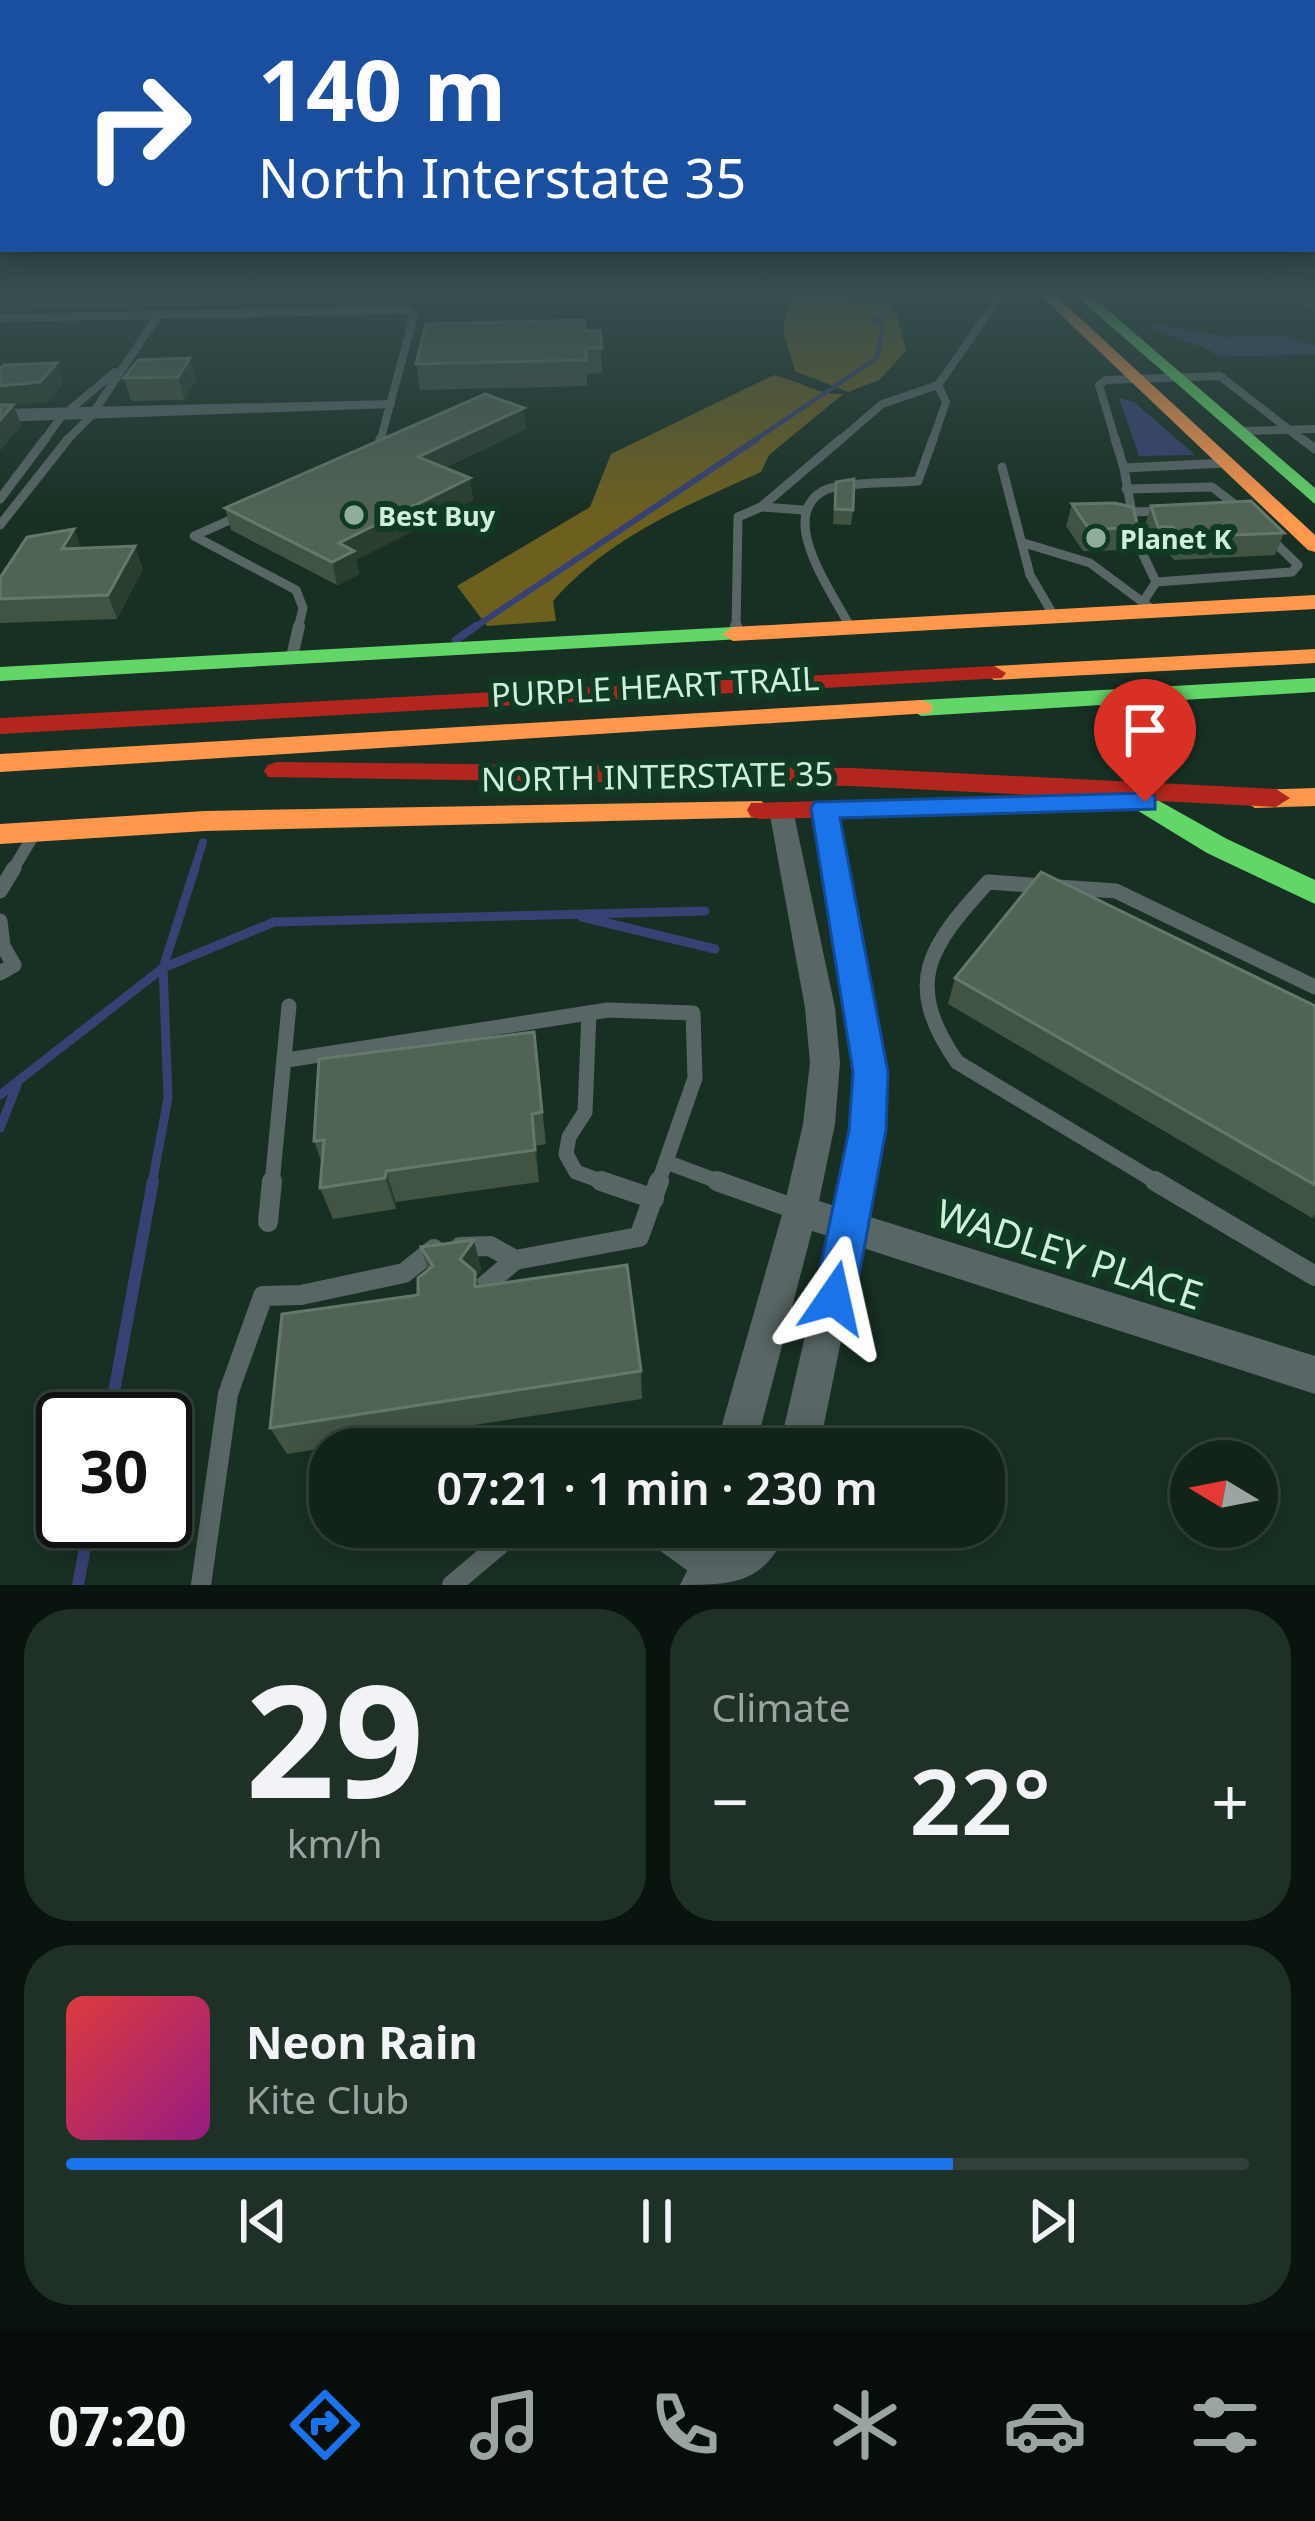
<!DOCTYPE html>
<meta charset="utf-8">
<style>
body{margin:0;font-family:"Noto Sans",sans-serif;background:#1f3027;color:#f1f3f6;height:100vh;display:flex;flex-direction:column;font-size:45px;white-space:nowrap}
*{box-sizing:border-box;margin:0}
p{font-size:39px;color:#9ca4a2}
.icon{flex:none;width:66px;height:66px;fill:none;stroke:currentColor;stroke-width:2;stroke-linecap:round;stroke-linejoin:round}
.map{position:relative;height:1585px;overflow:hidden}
.details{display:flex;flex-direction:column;gap:24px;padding:24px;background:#0a140e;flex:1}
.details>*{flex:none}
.guide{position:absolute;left:0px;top:0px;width:1317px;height:252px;box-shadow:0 6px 30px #0003,0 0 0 3px #314139;background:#1a4fa0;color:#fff;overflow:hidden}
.needle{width:78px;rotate:280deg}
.fabs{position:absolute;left:1170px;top:1440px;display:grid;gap:24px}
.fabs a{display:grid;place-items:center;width:108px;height:108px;border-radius:50%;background:#12241a;box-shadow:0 6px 30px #0003,0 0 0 3px #314139;font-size:60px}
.speed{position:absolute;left:36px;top:1392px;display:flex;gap:24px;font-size:60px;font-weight:700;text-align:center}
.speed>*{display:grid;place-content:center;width:156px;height:156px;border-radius:50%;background:#12241a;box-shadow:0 6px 30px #0003,0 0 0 3px #314139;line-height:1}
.speed .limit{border:6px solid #111;border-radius:18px;background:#fff;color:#111}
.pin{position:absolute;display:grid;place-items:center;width:102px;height:102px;color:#fff;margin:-123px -51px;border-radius:50% 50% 50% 0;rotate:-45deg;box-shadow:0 0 12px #0007}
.pin .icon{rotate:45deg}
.me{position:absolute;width:132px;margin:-66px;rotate:11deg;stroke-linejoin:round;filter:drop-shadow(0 0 9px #0008)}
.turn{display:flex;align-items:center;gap:42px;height:252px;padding:0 60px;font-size:54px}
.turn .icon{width:156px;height:156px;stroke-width:2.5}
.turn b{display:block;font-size:84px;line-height:102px}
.big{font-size:90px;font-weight:600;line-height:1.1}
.details .tile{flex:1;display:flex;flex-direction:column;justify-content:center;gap:18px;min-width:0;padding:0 42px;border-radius:48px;background:#1f3027}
.details .dial{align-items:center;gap:0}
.dial b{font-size:156px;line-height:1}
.song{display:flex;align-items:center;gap:36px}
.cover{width:144px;height:144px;border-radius:18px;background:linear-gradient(135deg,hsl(0 70% 55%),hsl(310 70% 35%))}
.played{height:12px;border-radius:6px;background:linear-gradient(90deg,#1a73e8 75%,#314139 75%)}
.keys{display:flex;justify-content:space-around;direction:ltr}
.heat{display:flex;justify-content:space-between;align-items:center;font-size:66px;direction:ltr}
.details .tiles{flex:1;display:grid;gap:24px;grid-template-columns:1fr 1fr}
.tile:last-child{grid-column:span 2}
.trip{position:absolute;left:309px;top:1428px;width:696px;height:120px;border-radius:48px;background:#12241a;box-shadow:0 6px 30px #0003,0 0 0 3px #314139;font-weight:600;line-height:120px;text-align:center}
.tab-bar{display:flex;height:192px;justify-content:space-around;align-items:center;background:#070e0a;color:#9ca4a2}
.tab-bar .icon{width:84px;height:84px}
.tab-bar .active{color:#1a73e8}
.tab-bar b{font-size:54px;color:#f1f3f6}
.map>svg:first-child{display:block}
.forest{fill:#6d601f}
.water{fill:#384173}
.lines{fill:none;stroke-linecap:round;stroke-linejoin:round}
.stream-far4{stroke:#384173;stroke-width:4.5}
.stream-far3{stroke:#384173;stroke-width:6}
.stream-far2{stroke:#384173;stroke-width:8}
.stream-far1{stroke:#384173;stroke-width:9}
.stream{stroke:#384173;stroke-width:12}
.lane-far4{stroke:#596666;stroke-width:8}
.lane-far3{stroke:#596666;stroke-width:9}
.lane-far2{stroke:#596666;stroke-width:12}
.lane-far1{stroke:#596666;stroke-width:15}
.lane{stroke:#596666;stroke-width:20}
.street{fill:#596666;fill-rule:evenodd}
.fast{fill:#63d668;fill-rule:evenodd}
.slow{fill:#ff974d;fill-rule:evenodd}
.jam{fill:#b3261e;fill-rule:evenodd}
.wall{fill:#415343}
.shaded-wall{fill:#2a3e30}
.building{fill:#506354;stroke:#647969;stroke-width:3}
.route{fill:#1a73e8;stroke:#114b97;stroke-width:3}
.poi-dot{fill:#90ac9a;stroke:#0e3b22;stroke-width:4.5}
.labels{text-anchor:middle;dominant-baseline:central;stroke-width:12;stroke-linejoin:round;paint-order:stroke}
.far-poi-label{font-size:27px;font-weight:bold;fill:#d1eeda;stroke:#0e3b22;text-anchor:start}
.street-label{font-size:33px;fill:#d1eeda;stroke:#0e3b22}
.near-street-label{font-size:39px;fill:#d1eeda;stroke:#0e3b22}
</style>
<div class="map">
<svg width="1315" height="1585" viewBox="0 0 1315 1585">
<rect width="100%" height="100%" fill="#183023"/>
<!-- forest -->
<g class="forest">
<polygon points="789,295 883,295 897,315 906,351 879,380 848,392 795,371 783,331"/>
<path d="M774,375C800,381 817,395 843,394L769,455L761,472C685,506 609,537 553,601L556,621L487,626L457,586L590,507L611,454Z"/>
</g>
<!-- water -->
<g class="water">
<path d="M1148,323L1226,337L1278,335L1315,345V354L1219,357C1196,338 1168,341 1148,323Z"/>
<polygon points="1119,398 1134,402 1195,455 1139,456"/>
</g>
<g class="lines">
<!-- stream-far4 -->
<g class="stream-far4">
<polyline points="1296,295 1315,309"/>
<polyline points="752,442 877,358 883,327 873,321 884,315 881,305 846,295"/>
</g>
<!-- stream-far3 -->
<polyline class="stream-far3" points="472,629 757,439"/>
<!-- stream-far2 -->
<g class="stream-far2">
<polyline points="456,640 476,626"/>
<polyline points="194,871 203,842"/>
</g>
<!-- stream-far1 -->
<g class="stream-far1">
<polyline points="582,917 715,949"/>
<polyline points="0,1095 163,968 195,868"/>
<polyline points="0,1128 17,1085"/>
<polyline points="152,1184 168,1098 163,968 274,922 705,911"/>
</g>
<!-- stream -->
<g class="stream">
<polyline points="109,1419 153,1181"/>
<polyline points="78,1585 90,1521"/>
</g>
<!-- lane-far4 -->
<g class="lane-far4">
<polyline points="0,318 407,310 414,315 380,442"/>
<polyline points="0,413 391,404 0,418"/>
<polyline points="1239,431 1315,429"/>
<polyline points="43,442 61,417 115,372"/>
<polyline points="65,442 91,416 159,314"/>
<polyline points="838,442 882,404 938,385"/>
<polyline points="932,442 946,402 938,385 1001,295"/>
<polyline points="1116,442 1099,385 1106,380 1220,376 1305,442"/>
</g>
<!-- lane-far3 -->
<g class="lane-far3">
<polyline points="1115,439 1124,468"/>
<polyline points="1302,439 1315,449"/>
<polyline points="377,451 380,439"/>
<polyline points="1002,467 1030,575 1054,616"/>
<polyline points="1126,489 1212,487 1241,509"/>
<polyline points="0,499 45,439"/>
<polyline points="761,507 841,439"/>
<polyline points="1129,512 1165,511"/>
<polyline points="239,516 194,536 296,590 303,608 298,629"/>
<polyline points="0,525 68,439"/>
<polyline points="1024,543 1090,563 1148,606"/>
<polyline points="1156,582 1292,572 1298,565 1270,538"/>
<polyline points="1143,602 1156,582 1137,542 1124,468 1226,463"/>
<path d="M850,627C834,594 776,518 823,491C839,482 896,483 918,481L933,439"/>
<polyline points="736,629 738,517 761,507 804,510"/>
</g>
<!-- lane-far2 -->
<g class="lane-far2">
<polyline points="736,633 736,626"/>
<polyline points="292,657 299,626"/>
<polyline points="12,871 35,833"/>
</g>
<!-- lane-far1 -->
<g class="lane-far1">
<polyline points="0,891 14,868"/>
<polyline points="0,921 3,946 14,965 0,973"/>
<polyline points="589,1013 585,1112 569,1137 566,1154 576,1172 609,1184"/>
<polyline points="287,1060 608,1010 693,1013 695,1078 658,1184"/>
<polyline points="669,1163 725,1184"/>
<polyline points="272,1184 289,1006"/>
<path d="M1160,1184L957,1062C902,982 929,947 988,882L1116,891L1315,987"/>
</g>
<!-- lane -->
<g class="lane">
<polyline points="601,1181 654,1199"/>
<polyline points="717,1181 798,1210"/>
<polyline points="1155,1181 1315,1276"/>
<polyline points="268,1222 272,1181"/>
<polyline points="460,1247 490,1246 515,1260 639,1237 659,1181"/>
<polyline points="482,1288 515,1260"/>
<polyline points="644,1527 701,1568"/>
<polyline points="201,1585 228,1394 263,1296 301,1295 404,1273 434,1249"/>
<polyline points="452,1585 521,1527"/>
</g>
<!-- street -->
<g class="street">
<polygon points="824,801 836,809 885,1072 884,1130 867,1216 1315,1356 1315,1394 860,1247 819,1449 779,1449 828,1236 812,1231 755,1449 715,1449 783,1211 803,1124 810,1062 805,1008 769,810 781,802 793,810 835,1008 840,1062 835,1124 819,1201 835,1206 852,1130 855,1072 812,809"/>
<path d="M693,1527H735L734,1536L744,1527H789C765,1584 735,1585 680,1585L689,1567Z"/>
</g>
<!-- fast -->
<g class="fast">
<polygon points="1075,295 1090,295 1315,488 1315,504"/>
<polygon points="733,627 744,634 741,639 0,681 0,667"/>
<polygon points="1315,678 1315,692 921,716 909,708 921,700"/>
<polygon points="1145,793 1227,839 1315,880 1315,904 1207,853 1135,809 1131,802 1135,795"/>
</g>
<!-- slow -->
<g class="slow">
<polygon points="1040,295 1055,295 1315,535 1315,552 1308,550"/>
<polygon points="1315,595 1315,609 733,641 722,634 733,627"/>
<polygon points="1315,649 1315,663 994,680 982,673 994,666"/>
<polygon points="921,700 930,703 933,708 930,713 0,772 0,754"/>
<polygon points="1315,788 1315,806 1255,808 1241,799 1255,790"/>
<polygon points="761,801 775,810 771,817 205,831 0,844 0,824 205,811"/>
</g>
<!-- jam -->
<g class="jam">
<polygon points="994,666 1006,673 1002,678 0,734 0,718"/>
<polygon points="277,762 852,768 1276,789 1290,798 1276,807 1139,800 1136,809 1126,811 761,819 751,817 747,810 751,803 1032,795 852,786 268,777 264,771 268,765"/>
</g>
</g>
<!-- wall -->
<g class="wall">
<polygon points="0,295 279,295 275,303 0,311"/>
<polygon points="585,331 600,331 602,373 587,374 587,386 420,390 416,364"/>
<polygon points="138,360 196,380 184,400 131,401 124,378"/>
<polygon points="526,429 444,468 470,478 473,500 356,560 359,574 337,585 231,530 225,508"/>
<polygon points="836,482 853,510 851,525 833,524"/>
<polygon points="1072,504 1138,528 1131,550 1083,551 1066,526"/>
<polygon points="1151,506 1284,533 1275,555 1174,560 1165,549 1151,550 1144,528"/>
<polygon points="74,529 81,548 143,569 117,619 0,623 0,578"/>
<polygon points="955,978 1315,1006 1315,1214 1312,1218 948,1004"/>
<polygon points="534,1032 546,1144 536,1146 539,1182 396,1202 396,1209 333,1219 320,1188 322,1163 314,1141"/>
<polygon points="474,1240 481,1270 476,1277 479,1286 641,1371 642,1399 287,1454 270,1428 418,1295 428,1270 421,1247"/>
</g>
<!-- shaded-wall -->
<g class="shaded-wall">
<polygon points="190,358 196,380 184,400 178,377"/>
<polygon points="57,363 64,383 48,402 0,406 0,386"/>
<polygon points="13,405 22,425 0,451 0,420"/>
<polygon points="524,408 526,429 422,478 418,457"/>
<polygon points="470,478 473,500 356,560 359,574 337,585 332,562 339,543"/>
<polygon points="74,529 82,551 62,549"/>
<polygon points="135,546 143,569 117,619 108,595"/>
<polygon points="532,1114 536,1146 539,1182 535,1150"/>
<polygon points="386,1171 396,1202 396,1209 385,1178"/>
<polygon points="474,1240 481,1270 476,1277 482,1302 460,1259"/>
</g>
<!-- building -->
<g class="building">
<polygon points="584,320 585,331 600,331 602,348 586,348 586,360 416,364 426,324"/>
<polygon points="190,358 178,377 124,378 138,360"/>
<polygon points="57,363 40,382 0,386 0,369 4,365"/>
<polygon points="485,394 524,408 418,457 470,478 339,543 354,551 332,562 225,508"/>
<polygon points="0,405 13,405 0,420"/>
<polygon points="854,479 853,510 835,509 836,482"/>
<polygon points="1251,501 1284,533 1182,537 1173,527 1158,527 1151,506"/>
<polygon points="1114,503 1133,507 1138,528 1089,529 1072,504"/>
<polygon points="74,529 62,549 135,546 108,595 0,599 0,578 27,537"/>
<polygon points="1041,872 1315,1006 1315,1185 955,978"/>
<polygon points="534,1032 542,1112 532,1114 535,1150 386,1171 385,1178 320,1188 324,1140 314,1141 319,1059"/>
<polygon points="474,1240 460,1259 475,1272 475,1287 627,1265 641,1371 270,1428 282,1314 418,1295 418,1278 433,1266 421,1247"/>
</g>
<!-- sky -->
<linearGradient id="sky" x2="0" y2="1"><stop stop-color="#0d1a13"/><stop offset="0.57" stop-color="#374e50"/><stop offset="1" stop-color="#374e50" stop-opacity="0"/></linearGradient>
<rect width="1315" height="517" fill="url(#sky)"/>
<!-- route -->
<polygon class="route" points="1145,793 1155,796 1155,809 840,818 888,1072 886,1130 855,1298 849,1312 834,1318 820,1312 814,1298 849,1130 853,1072 811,808 815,802"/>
<!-- markers -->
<g class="poi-dot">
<circle cx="354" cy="515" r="12"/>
<circle cx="1096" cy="538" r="12"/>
</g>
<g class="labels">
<!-- far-poi labels -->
<g class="far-poi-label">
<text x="378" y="515">Best Buy</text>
<text x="1120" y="538">Planet K</text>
</g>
<!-- street labels -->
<g class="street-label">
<text transform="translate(655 686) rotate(-3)">PURPLE HEART TRAIL</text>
<text transform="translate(657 776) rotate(-1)">NORTH INTERSTATE 35</text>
</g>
<!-- near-street labels -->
<g class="near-street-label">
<text transform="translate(1070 1253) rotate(18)">WADLEY PLACE</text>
</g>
</g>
</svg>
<div class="fabs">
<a><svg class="needle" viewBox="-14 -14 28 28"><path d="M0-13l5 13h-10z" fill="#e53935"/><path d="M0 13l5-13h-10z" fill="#9ca4a2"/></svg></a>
</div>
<div class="speed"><div class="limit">30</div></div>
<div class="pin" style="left:1145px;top:802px;background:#d93025"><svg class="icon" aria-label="arrive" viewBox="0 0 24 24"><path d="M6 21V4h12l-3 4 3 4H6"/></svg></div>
<svg class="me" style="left:834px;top:1298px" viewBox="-20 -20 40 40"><path d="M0-17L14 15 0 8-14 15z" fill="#1a73e8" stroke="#fff" stroke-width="4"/></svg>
<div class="trip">07:21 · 1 min · 230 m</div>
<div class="guide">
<div class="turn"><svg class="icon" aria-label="right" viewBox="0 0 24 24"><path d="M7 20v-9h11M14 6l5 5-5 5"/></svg><div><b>140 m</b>North Interstate 35</div></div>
</div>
</div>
<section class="details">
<div class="tiles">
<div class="tile dial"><b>29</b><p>km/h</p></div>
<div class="tile"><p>Climate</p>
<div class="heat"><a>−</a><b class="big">22°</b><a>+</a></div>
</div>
<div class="tile">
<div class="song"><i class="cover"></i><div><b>Neon Rain</b><p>Kite Club</p></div></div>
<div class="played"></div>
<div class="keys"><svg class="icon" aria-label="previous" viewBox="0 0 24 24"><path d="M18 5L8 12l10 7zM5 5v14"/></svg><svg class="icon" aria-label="pause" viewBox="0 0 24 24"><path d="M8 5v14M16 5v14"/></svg><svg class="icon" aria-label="next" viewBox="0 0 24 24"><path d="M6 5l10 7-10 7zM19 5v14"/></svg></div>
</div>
</div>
</section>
<nav class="tab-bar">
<b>07:20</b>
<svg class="icon active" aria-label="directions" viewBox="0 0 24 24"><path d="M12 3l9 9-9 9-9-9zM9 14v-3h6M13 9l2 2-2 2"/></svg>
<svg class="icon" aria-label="music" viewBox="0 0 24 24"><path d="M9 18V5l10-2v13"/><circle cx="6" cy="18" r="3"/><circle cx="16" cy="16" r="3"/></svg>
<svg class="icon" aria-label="phone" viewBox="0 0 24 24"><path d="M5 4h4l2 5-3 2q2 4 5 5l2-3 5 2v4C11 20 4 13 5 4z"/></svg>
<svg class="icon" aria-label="climate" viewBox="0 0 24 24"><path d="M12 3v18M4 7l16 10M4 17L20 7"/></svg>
<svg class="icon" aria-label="car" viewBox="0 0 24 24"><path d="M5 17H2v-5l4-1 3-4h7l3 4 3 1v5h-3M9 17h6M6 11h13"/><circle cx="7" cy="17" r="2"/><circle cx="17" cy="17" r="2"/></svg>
<svg class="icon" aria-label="filters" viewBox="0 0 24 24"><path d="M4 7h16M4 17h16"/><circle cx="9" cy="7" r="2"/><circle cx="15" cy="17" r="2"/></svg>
</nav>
